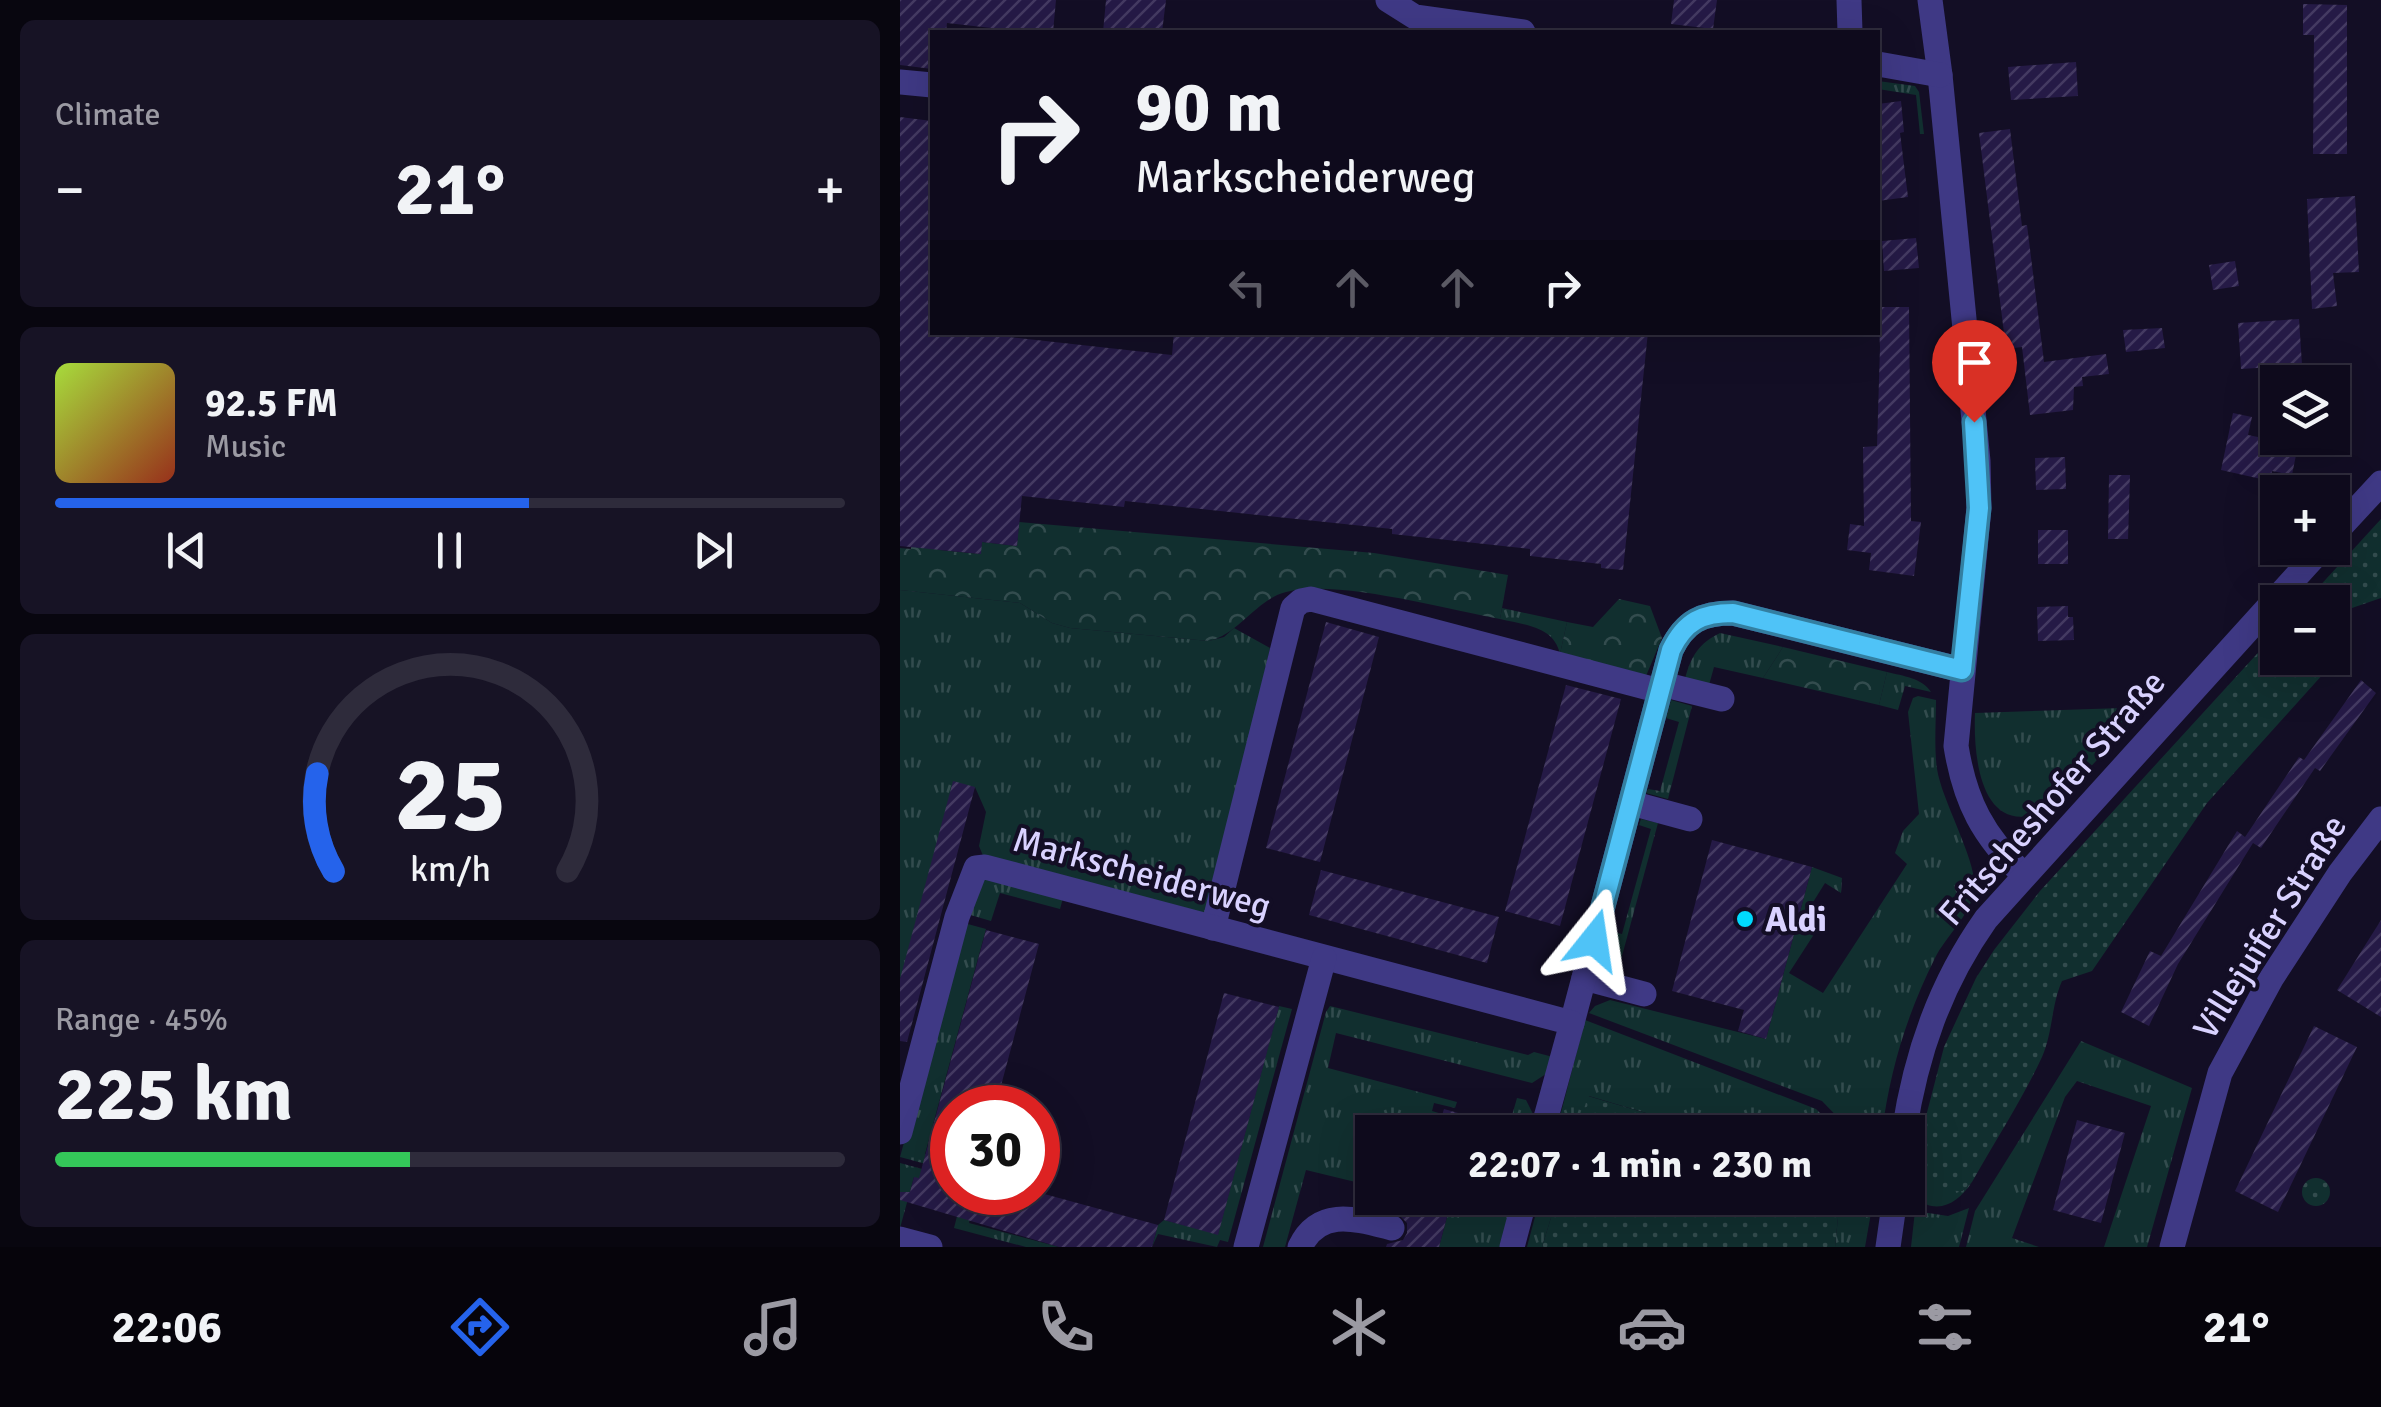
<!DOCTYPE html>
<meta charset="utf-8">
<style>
body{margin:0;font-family:Signika,sans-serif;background:#171325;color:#f1f3f6;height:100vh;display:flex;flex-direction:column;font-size:38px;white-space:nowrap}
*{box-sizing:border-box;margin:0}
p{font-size:32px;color:#9b9aa3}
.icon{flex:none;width:55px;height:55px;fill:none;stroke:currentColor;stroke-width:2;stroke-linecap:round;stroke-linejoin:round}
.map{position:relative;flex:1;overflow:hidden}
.sheet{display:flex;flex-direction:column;gap:20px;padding:20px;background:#08060f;width:900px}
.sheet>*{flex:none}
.top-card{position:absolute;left:30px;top:30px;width:950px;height:305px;border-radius:0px;box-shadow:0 10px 40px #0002,0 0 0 2px #2e2b3b;background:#0e0a1c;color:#f1f3f6;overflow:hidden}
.controls{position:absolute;left:1360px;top:365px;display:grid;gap:20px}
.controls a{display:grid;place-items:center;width:90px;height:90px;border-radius:0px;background:#0e0a1c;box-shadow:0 10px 40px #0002,0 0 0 2px #2e2b3b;font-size:50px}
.speed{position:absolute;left:30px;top:1085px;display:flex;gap:20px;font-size:50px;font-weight:700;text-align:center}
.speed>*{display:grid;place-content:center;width:130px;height:130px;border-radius:50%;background:#0e0a1c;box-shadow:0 10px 40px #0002,0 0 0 2px #2e2b3b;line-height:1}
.speed .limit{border:15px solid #d22;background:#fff;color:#111}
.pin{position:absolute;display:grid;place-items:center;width:85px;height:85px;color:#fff;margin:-102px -42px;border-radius:50% 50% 50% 0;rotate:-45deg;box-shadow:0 0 10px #0007}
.pin .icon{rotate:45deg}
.me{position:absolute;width:110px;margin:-55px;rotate:15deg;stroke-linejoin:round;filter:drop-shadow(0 0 8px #0008)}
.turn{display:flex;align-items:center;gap:35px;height:210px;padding:0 40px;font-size:45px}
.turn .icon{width:130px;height:130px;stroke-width:2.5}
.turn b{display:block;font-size:70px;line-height:85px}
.lanes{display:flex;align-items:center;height:95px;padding:0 40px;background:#0003;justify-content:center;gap:50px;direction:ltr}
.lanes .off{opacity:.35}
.big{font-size:75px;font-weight:800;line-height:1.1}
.sheet .tile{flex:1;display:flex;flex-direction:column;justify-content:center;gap:15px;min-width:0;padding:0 35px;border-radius:15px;background:#171325}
.sheet .dial{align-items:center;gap:0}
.dial svg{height:260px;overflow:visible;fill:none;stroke:#2e2b3b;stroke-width:7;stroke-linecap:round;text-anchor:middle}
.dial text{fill:#f1f3f6;stroke:none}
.song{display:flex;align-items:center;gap:30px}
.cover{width:120px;height:120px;border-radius:15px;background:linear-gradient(135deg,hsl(80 70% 55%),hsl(10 70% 35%))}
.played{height:10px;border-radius:5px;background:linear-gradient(90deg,#2563eb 60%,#2e2b3b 60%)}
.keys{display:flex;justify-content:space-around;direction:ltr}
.heat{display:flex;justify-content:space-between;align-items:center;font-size:55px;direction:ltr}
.charge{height:15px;border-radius:8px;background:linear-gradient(90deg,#34c759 45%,#2e2b3b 0)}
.trip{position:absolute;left:455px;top:1115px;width:570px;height:100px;border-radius:0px;background:#0e0a1c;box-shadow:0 10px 40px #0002,0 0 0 2px #2e2b3b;font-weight:800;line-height:100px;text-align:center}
.dock{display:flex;height:160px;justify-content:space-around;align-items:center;background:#06040b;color:#9b9aa3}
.dock .icon{width:70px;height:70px}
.dock .selected{color:#2563eb}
.dock b{font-size:45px;color:#f1f3f6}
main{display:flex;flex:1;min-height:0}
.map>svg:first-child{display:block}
.grass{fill:url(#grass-tufts)}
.forest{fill:url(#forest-crowns)}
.park{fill:url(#park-dots)}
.building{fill:url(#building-hatch)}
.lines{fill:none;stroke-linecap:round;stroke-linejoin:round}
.minor{stroke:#3f3985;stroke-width:25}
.route-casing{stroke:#337fa1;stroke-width:25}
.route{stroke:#4fc3f7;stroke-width:18}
.poi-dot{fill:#00dafd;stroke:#130e25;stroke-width:4}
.labels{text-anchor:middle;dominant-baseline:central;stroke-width:8;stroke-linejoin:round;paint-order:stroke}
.street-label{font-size:35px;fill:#d9d2ff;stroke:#130e25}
.poi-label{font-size:35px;font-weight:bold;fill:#d9d2ff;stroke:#130e25;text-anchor:start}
</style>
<main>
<section class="sheet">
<div class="tile"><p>Climate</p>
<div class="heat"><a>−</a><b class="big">21°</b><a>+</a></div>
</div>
<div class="tile">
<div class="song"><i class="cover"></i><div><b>92.5 FM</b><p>Music</p></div></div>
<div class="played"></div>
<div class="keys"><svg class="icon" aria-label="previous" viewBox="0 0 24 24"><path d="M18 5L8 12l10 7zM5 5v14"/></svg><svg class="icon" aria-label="pause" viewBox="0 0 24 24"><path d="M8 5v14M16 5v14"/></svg><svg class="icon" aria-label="next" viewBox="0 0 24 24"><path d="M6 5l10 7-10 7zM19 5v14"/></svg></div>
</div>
<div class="tile dial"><svg viewBox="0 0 100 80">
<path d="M14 69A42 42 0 1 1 86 69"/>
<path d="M14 69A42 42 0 0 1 9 39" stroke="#2563eb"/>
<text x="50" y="56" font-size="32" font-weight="700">25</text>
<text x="50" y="72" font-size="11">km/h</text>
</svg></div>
<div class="tile"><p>Range · 45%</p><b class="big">225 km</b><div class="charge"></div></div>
</section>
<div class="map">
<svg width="1481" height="1247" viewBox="0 0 1481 1247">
<defs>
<pattern id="grass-tufts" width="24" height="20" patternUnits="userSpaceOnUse" patternTransform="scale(2.5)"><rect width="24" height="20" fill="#112f2f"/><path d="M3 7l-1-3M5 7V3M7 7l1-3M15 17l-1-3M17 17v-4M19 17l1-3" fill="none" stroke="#334c4e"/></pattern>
<pattern id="forest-crowns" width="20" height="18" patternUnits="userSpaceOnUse" patternTransform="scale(2.5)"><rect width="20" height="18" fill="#112f2f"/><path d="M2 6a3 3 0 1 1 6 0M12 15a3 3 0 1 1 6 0" fill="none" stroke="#334c4e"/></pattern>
<pattern id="park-dots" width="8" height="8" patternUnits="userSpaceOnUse" patternTransform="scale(2.5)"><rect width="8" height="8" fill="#112f2f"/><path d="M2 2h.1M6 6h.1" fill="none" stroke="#334c4e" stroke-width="1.8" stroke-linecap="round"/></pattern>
<pattern id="building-hatch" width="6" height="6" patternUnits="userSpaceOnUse" patternTransform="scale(2.5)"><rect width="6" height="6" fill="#251a46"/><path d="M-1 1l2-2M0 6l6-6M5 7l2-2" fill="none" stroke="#443a62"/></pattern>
</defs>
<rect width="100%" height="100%" fill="#130e25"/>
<!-- grass -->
<g class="grass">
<polygon points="978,81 1015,86 1019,92 1024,134 1020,134 1016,95 978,89"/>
<polygon points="0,590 120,603 152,623 170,628 309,641 324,637 334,628 370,648 312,910 295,915 84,858 79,846 86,812 75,787 0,979"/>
<path d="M602,608L667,622L660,654C654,626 625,625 600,619Z"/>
<path d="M820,633L883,647L863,678L814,667L809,685L785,679C791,656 799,643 820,633Z"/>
<path d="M987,672C1003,676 1022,678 1031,692L1005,686L998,710L979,705Z"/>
<path d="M1018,696L1036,700C1036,722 1034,747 1037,769C1042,802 1080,866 1074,892C1069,917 1046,936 1035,958C1007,1014 990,1070 982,1132H952L922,1101L689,1013L695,1006L710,1000L866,1039L912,867L942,878L941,893L925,883L905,915L920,925L889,973L923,993L1007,864L995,853L1003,831L1019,814L1008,712L1013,698Z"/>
<polygon points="771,700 792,706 768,799 746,793 748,789 760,791 779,722 766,718"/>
<path d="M1253,700L1153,807C1083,845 1073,763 1075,713L1222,708Z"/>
<polygon points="741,819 758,823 716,978 706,949 710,931 722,934 751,829 739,825"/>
<polygon points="81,876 163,898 160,909 100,893 91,921 67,914"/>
<polygon points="64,923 86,929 25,1154 52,1162 52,1171 0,1157"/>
<polygon points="379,1006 392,1009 328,1242 320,1240 317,1247 258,1234 252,1247 258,1225 264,1220 318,1234"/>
<polygon points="430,1006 628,1055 634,1052 653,1057 649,1072 632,1083 436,1033 428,1068 557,1102 555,1108 534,1103 532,1111 542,1114 537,1132 472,1132 472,1186 406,1170 385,1247 363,1247 426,1012"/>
<polygon points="685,1020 916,1109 932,1125 896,1132 810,1132 689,1096 677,1132 656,1132"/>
<polygon points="1181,1041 1292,1088 1247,1247 1204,1247 1251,1106 1177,1081 1165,1097 1112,1238 1139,1247 1066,1247 1075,1211"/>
<polygon points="617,1098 626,1100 636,1120 633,1132 580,1132 585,1113 611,1119"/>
<polygon points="0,1163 52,1177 51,1214 14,1177 0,1228"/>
<path d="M1021,1178L1062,1191L1072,1182C1058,1203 1039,1215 1016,1199Z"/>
<polygon points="63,1193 76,1193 69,1223 159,1247 126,1247 54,1228"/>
<polygon points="563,1198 615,1198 602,1247 539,1247 550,1206 560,1209"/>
<polygon points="640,1198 657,1198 642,1247 627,1247"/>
<polygon points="940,1198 970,1198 972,1207 965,1247 935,1247"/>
<polygon points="1069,1208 1059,1247 1011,1247 1015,1211 1048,1216"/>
</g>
<!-- forest -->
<g class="forest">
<path d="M119,522L474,553L608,575L600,619C544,609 438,579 386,592C357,599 339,634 309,641L170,628L152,623L120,603L0,590V548L11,549L12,533L39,550L80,554L82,542L117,546Z"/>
<polygon points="719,599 750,606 762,638 746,676 660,654 667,622 693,627"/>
<polygon points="883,647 987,672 979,705 863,678"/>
</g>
<!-- park -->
<g class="park">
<path d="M1481,519V598L1452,608L1444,617L1442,653L1307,803L1192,971L1162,981C1151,1006 1153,1032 1142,1057C1122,1100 1095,1141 1072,1182L1062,1191C1046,1192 1030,1185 1017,1175L1024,1124L1044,1047L1076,978L1094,950L1140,891L1377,632L1378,658H1432V602H1405Z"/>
<polygon points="688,1096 810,1132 677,1132"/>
<circle cx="1416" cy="1192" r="14"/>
<polygon points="657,1198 940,1198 935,1247 642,1247"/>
</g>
<!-- building -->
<g class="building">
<polygon points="0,0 156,0 153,32 100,32 100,29 47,23 46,32 32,32 32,69 0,65"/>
<polygon points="206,0 266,0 262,32 203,32"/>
<polygon points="774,0 817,0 813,29 771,24"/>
<polygon points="1403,4 1447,5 1447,154 1413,154 1414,35 1403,35"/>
<polygon points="1176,62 1178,96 1111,100 1108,67"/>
<polygon points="1001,101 1004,132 1000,133 1008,197 978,201 978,104"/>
<polygon points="0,117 32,121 32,332 64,332 272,355 274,332 748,332 723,570 701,568 701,564 630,556 630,549 492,534 492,529 225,501 224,507 122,496 117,546 82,542 81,554 0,546"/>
<polygon points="1110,129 1122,226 1127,225 1144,362 1206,354 1209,374 1182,377 1183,386 1174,387 1173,410 1130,415 1122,347 1106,349 1079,133"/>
<polygon points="1455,196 1459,272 1433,273 1437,306 1412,309 1407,199"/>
<polygon points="1016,238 1019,268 984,271 982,241"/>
<polygon points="1335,261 1339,286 1313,290 1309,265"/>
<polygon points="978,307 1009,307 1011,521 1021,522 1014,576 969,570 971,553 947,550 950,524 964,526 963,447 977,446 980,347"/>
<polygon points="1399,319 1402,365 1341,369 1338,323"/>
<polygon points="1262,328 1265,348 1226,352 1223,330"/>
<polygon points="1333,413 1352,417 1348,435 1398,445 1392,475 1372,471 1370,481 1321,470"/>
<polygon points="1165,457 1166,489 1136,490 1135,458"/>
<polygon points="1209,475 1230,475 1228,539 1208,539"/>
<rect x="1138" y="530" width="30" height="34"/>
<polygon points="1168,606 1168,617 1173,617 1174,640 1138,641 1137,607"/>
<polygon points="426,622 479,637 420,862 366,848"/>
<polygon points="1461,680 1476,693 1420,771 1415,768 1361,848 1353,843 1278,964 1249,1026 1221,1012 1250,951 1261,956 1337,831 1345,837 1399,757 1404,760"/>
<polygon points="666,685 721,699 660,926 605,911"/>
<polygon points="53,781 75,787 7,1042 0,1041 0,979"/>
<polygon points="812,840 912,867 866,1039 838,1031 844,1010 772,991"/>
<polygon points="421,870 599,917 587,963 409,915"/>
<polygon points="1481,920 1481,1017 1437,990"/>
<polygon points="86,930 139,944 95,1108 52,1108 52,1192 137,1192 258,1225 252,1247 159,1247 0,1200 0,1192 10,1192 14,1177 19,1178"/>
<polygon points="324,993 379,1007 318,1235 264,1220"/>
<polygon points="1414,1026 1457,1047 1378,1212 1335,1191"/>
<polygon points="544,1109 607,1127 606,1132 537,1132"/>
<polygon points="1177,1120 1225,1133 1201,1223 1153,1210"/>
<polygon points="499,1198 552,1198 539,1247 486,1247 487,1244 503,1240 507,1233 507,1223 496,1212"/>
</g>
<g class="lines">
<!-- minor -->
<g class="minor">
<polyline points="488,0 515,17 623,32"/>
<polyline points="949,0 950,32"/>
<path d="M1030,0L1040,75L1078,461L1079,508L1056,746C1065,802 1083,836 1124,875"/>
<polyline points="978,64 1040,75"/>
<polyline points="0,82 32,85"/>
<polyline points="1432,536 1481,483"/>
<polyline points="762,684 822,699"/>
<polyline points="731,803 790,819"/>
<polyline points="313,928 393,608 401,601 411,599 760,691"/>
<polyline points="684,978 744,994"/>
<path d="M672,1023L771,650C785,621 802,613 833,613L1062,670"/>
<polyline points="0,1132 57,917 76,868 85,867 672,1023 642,1132"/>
<path d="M1004,1132C1016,1054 1040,984 1086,919L1422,548"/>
<polyline points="0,1239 30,1247"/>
<polyline points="346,1247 424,958"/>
<path d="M400,1247C419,1207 456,1219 492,1228"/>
<polyline points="612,1247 625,1198"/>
<polyline points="988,1247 995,1198"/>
<polyline points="1272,1247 1320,1073 1371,979 1440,873 1481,819"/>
</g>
</g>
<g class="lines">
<!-- route casing -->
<g class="route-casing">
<path id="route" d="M694,940L771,650C785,621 802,613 833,613L1062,670L1079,508L1074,422"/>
</g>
<!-- route -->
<use href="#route" class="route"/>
</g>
<!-- markers -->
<circle class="poi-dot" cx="845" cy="919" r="10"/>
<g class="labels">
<!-- street labels -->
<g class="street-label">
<text transform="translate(1152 798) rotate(-49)">Fritscheshofer Straße</text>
<text transform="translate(242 873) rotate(15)">Markscheiderweg</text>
<text transform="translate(1370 927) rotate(-58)">Villejuifer Straße</text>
</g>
<!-- poi labels -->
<g class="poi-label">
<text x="865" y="919">Aldi</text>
</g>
</g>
</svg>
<div class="controls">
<a><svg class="icon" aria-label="layers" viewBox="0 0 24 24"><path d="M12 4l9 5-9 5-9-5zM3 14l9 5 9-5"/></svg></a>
<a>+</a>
<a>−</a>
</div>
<div class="speed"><div class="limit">30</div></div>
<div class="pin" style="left:1074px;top:422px;background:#d93025"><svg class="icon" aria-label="arrive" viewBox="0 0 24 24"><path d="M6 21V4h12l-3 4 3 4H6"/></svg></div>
<svg class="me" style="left:694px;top:940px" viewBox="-20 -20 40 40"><path d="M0-17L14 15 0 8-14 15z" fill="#4fc3f7" stroke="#fff" stroke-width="4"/></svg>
<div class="trip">22:07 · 1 min · 230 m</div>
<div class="top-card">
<div class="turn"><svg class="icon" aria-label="right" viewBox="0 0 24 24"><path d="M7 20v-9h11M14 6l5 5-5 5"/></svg><div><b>90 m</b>Markscheiderweg</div></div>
<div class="lanes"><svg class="icon off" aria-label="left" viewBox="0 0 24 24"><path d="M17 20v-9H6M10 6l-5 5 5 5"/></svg><svg class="icon off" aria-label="ahead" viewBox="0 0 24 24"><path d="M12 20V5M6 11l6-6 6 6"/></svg><svg class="icon off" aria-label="ahead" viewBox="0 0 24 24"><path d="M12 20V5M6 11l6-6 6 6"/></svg><svg class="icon" aria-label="right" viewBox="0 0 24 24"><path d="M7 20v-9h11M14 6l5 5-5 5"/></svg></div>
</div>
</div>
</main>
<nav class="dock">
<b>22:06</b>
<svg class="icon selected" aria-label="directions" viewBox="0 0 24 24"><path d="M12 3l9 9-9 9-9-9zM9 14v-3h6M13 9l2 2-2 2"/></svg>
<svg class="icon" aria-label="music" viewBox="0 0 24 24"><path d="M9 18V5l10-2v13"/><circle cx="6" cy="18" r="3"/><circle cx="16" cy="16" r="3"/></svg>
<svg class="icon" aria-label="phone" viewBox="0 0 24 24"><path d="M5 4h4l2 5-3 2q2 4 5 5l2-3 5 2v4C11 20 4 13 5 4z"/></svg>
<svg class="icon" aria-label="climate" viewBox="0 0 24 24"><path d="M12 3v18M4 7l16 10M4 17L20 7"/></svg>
<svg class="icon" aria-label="car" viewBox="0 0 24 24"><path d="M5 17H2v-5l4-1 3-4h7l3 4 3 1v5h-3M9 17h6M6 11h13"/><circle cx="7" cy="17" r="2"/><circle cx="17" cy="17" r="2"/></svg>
<svg class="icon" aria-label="filters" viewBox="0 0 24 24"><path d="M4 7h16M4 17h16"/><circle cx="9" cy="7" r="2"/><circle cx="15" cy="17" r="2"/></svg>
<b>21°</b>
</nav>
